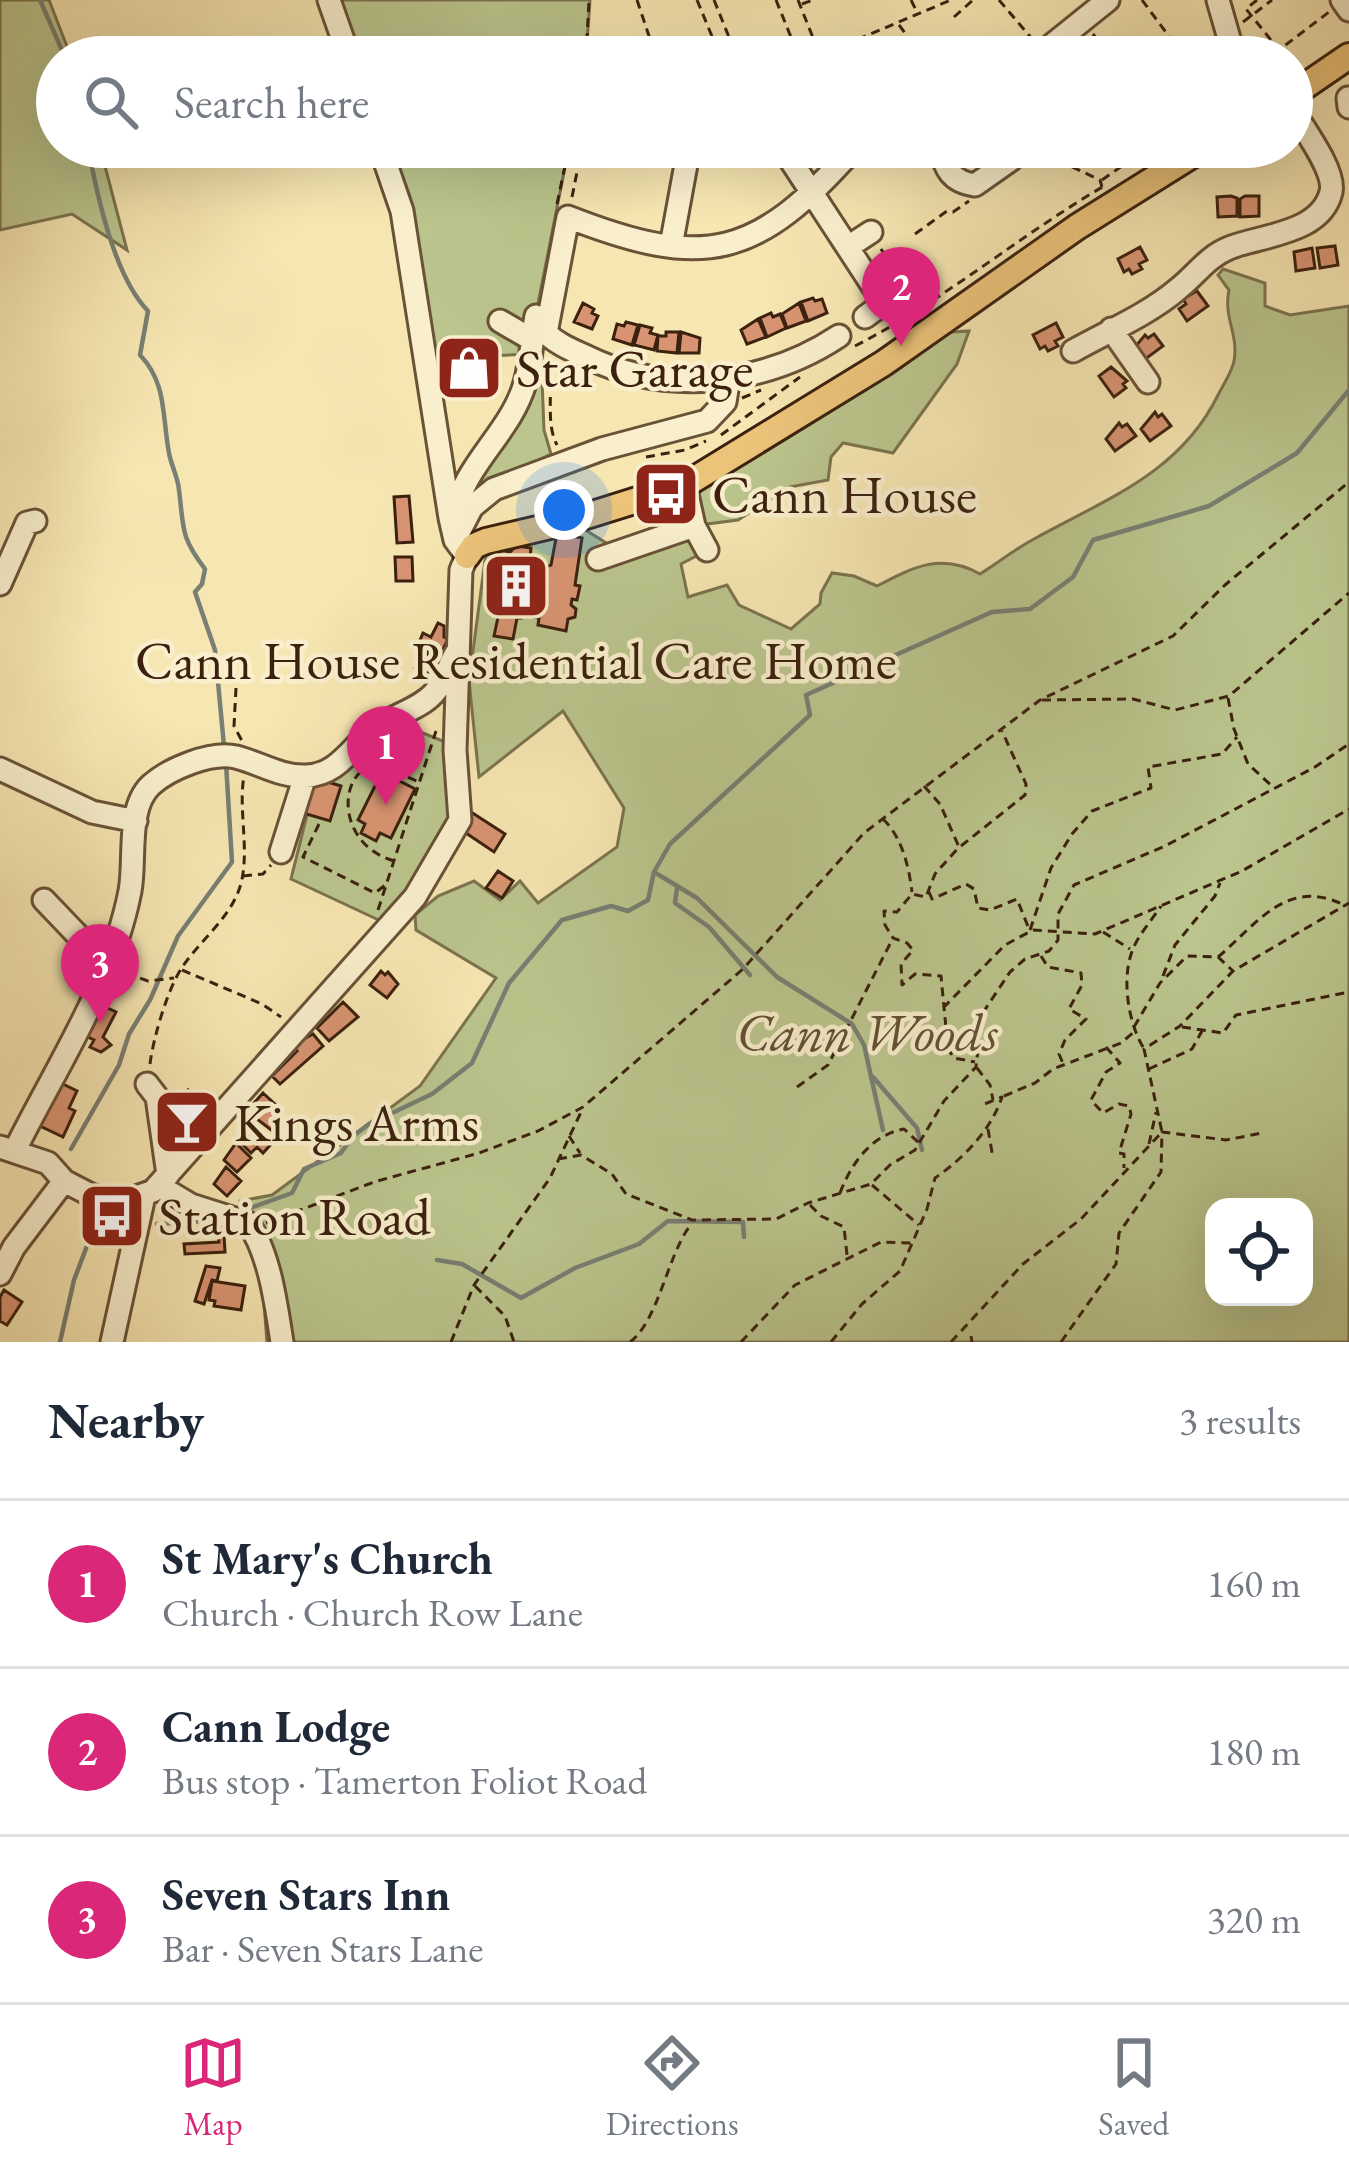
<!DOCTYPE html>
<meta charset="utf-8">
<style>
body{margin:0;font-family:"EB Garamond",serif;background:#f2f2f3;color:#1f2937}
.controls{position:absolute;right:36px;bottom:36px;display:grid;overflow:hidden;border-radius:24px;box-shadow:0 12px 48px #0002}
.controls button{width:108px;height:108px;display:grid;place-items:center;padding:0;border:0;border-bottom:3px solid #e0e1e3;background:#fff;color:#1f2937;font:60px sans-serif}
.you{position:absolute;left:564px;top:510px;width:42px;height:42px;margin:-30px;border:9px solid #fff;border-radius:50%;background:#1a73e8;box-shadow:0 0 0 18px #1a73e833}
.badge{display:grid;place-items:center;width:78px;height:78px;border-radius:50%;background:#db2777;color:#fff;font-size:39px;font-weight:700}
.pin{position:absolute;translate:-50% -99px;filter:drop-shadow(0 3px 6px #0008)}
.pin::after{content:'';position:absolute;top:63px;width:42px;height:36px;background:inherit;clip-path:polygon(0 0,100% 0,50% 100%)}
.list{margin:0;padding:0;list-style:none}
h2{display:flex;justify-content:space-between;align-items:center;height:156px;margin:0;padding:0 48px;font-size:51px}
h2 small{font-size:39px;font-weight:400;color:#747a83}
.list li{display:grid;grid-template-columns:78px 1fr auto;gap:36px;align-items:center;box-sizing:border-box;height:168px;padding:0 48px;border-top:3px solid #e0e1e3}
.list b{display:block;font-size:45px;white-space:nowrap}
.list p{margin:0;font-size:39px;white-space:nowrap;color:#747a83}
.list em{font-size:39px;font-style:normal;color:#747a83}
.icon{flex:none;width:66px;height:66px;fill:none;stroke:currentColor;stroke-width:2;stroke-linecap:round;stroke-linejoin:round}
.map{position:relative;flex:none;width:1349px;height:1342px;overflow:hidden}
.search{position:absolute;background:#fff;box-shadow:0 12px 48px #0002;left:36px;right:36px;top:36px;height:132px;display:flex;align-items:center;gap:30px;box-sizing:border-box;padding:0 42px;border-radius:66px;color:#747a83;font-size:45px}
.sheet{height:660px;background:#fff}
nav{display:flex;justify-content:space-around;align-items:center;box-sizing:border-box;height:168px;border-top:3px solid #e0e1e3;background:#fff;font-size:33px;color:#747a83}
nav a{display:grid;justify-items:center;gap:6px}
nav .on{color:#db2777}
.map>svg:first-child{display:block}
</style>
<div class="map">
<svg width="1349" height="1342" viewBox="0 0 1349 1342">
<rect width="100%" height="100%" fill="#f6e6b2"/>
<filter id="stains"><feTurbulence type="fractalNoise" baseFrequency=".00167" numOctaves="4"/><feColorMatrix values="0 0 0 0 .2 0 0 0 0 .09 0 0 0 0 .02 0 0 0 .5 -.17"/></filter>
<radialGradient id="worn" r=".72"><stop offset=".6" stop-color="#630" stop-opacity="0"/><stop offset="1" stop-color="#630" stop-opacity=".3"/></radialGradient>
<path fill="#bbc58d" stroke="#7b734e" stroke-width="3" fill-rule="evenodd" d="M0,0h49l22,57h-14v90h43l27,103 -55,-36 -72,16z
M336,0h254l-4,57h-229z
M391,147h178l-41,207 -95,5 -23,-162z
M1223,269l42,14v23l25,9 59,-9v1036h-1082l-7,-89 -19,-25 -1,-27 32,-6 148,-109 76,-108 -80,-48 -1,-15 23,-19 36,-15 26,19 20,-19 18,22 79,-56 7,-39 -61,-97 -84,66 -10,-96 17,-128 98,-24 24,15 65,-23 21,11 10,20 -23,12 7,33 39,-12 12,20 52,24 29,-25 1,-11 11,-20 22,3 23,10c36,-19 65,-34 103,-12 18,-11 35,-25 54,-35 72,-40 146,-66 184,-144 5,-10 14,-23 16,-34 5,-26 -11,-44 -5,-71l-11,-15zM1214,1207h90v90h-90z
M969,331l-12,33 -64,89 -50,-10 -12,14 -3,23 -38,7 -52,33 -39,5 -11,-39 249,-153z
M542,379l2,51 7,24 -66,34 -8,-10 52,-91z
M393,721l55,22 6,66 -40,80 -31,33 -92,-43 25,-100c34,-14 56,-28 77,-58z"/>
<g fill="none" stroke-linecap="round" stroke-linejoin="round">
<path stroke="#787f73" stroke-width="4.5" d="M40,0l25,57
M88,147c9,48 26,129 60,164l-8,44c27,28 22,61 29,98 2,12 9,24 10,37 5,39 1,46 26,79l-3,15 -7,8 20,58 9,96
M654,872l43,26 80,79 75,47 12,21 19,85
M677,888l-2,15 34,24 41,48
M873,1077l44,51 5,22
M71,1149l48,-84 10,-31 21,-34 28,-64 54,-74 -6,-99
M242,1211l50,-18 12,-24 37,-16 11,-16 17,-13 63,-30 40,-31 37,-80 53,-63 49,-14 17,5 20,-11 6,-28 16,-28 140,-129 -4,-20 186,-83 38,-3 43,-32 20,-37 116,-34 88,-53 52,-63
M157,1224l45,-3
M437,1260l25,4 59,34 54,-30 64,-24 29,-23 75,1 1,15
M60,1342l14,-62 19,-50 38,-2"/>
</g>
<path fill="#d89472" stroke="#3b210e" stroke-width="3" d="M1231,196l6,2v18l-19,1 -1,-20z
M1245,196h14v20l-19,1v-18z
M1335,246l3,19 -18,3 -3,-20z
M1140,247l7,13 -8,4 3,5 -10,5 -3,-5 -5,3 -6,-13z
M1312,248l3,20 -19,3 -2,-19z
M1197,291l11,15 -21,15 -8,-12 7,-5 -3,-5z
M813,298l2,3 7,-2 5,14 -19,8 -7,-19z
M583,303l11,6 -2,4 6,3 -6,13 -18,-7z
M799,303l7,18 -19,7 -5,-14z
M771,313l2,4 7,-3 6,14 -19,9 -7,-19z
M758,319l8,18 -19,7 -6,-14z
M626,322l12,3 -6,20 -19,-6 4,-15 7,2z
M1056,323l7,14 -8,4 3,5 -10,5 -3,-5 -5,3 -7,-14z
M640,325l12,3 -2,5 8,2 -4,15 -20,-5z
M666,332h13l-2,21 -20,-2 1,-15h8z
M681,332l19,6 -1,15h-20z
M1154,334l9,12 -19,14 -9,-13 10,-12 3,3z
M445,357h48v22l-48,1z
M1111,367l16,14 -4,3 3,4 -12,9 -15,-21z
M1155,412l3,5 4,-3 9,12 -21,15 -9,-12z
M1119,423l3,4 5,-3 9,12 -21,15 -9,-12z
M409,496l4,46 -16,1 -3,-46z
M557,533l25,5 -7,47 5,1 -3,14 -5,-1 -1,6 5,4 -1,8 -7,2 -2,12 -28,-6 1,-7 -11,-2 2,-13 -10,-2 1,17h-4l-4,21 -19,-3 10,-47 -10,-2 6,-37 10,2 6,-6 15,2 -3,27 11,3 -1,8 7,2v-21l6,-2z
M395,557h17l1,24h-17z
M438,623l6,3v11l4,2 -8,17 -22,-11 5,-12 8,4z
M429,650l11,6 -8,19 -17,-7 7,-15 5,2z
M382,772l33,17 -24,49 -11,-5 -4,8 -15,-8 4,-9 -7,-4z
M315,778l26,8 -11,35 -27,-8z
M471,812l34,22 -11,18 -34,-23z
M498,871l15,10 -11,17 -16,-10z
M381,971l4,4 3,-3 10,12 -11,14 -17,-13z
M343,1002l15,15 -29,24 -12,-13z
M99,1004l17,8 -13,25 8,8 -10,7 -11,-5 4,-7 -10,-5z
M297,1033l7,6 9,-5 10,12 -43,38 -8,-8 25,-25 -9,-9z
M59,1082l18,9 -8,17 6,3 -12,26 -25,-12z
M188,1090l15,17 5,-5 10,10 -35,33 -23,-28z
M263,1093l14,13 -5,6 12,11 -9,10 -23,-18 6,-7 -5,-4z
M249,1119l24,23 -10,11 -6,-6 -6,6 -12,-12 11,-11 -6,-5z
M236,1143l15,15 -14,14 -13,-12z
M226,1167l15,14 -14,15 -13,-12z
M218,1235h6l1,17 -40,2 -1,-10 35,-2z
M206,1266l14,2 -3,13 -5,-1 -8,24 -9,-3z
M212,1281l33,5 -4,24 -27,-4 1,-5 -6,-1z
M4,1290l18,12 -15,23 -7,-4v-24z"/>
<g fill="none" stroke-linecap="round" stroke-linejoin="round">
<g stroke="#6a5237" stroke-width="27">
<path id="minor" d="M329,0l20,57
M1342,0l7,10
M1037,57l71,-57
M1211,57l19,-15 -12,-42
M1348,98l1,9
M782,147l102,156 -19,14
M941,147c3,22 11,35 34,38l37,-26
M671,246l16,-87
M848,247l23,-15
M500,321l31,18
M1111,329l37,53
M839,336c-74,49 -172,60 -252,21 -15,-7 -30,-13 -41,-24l22,-116c138,54 189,41 287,-70
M1073,351c34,-19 76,-37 105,-62 18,-14 29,-32 51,-41 32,-13 92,-14 102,-56 5,-21 -28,-64 -39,-83
M454,517c8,-51 57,-84 71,-134 6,-21 7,-45 11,-67
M694,526l13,24
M455,540l17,-33 22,-18 108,-40 105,-28 18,-19 4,-25
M598,559l96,-33 -9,-41
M0,584l27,-61 8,-2
M0,769l92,43 44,9
M281,852l24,-76
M44,900l63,66
M147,1084l10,13 11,78
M0,1147l48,16 16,18 27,14 29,8 33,-12 262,-294 45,-77 -5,-70 6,-180 6,-14 -12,-16 -5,-22 -48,-307 -22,-64
M15,1150c41,-83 97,-166 115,-259 6,-31 -4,-83 21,-106 18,-16 60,-34 85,-28 24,6 44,20 70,19 31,-1 44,-27 66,-45 18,-15 47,-21 62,-38 10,-10 15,-28 22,-40
M159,1186l32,19 57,18c22,31 28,82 34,119
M0,1274l14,-27 50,-66
M112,1342l32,-146"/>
</g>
<g stroke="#3b210e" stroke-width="30">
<path id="major" d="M1292,95l57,-39
M467,556l7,-10 12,-5 81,-19 118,-37 199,-122 193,-136 128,-80"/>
</g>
<path stroke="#3b210e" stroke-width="3" stroke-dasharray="9 6" stroke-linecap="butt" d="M637,0l19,57
M697,0l19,46 14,-5
M714,0l23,57
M776,0l23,57
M798,0l21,53
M911,0l6,12
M999,0l34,40
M1142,0l35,47
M1257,0l-11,9 33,41 50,-38
M802,4l11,-4
M954,17l19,-17
M1243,22l29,-22
M899,25l24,32
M1093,34l17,23
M586,57l3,-57
M816,57l135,-57
M1050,147l16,17 34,16 2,7
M1102,180l47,-33
M572,197l10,-50
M557,204l12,-57
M915,234l32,-23 6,1 16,-11
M881,249l37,57
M855,346c88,-45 164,-110 249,-160
M548,367c6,27 -3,55 9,78
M742,398l19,-8
M721,435l79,-58
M646,457l39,-7 21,-9
M236,688l-2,38 8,15
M1228,698l6,31 14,35 25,23
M1042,700l91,-1 42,11 54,-14 120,-103
M924,786l16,18 19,43 -24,27 -9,23 -14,-3 -15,18 -13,-1 1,14 8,13 14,5 6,7 -12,14 1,21 13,-11 26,2 7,73 6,9 21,4
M883,819c19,18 26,48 29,73
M319,824l-16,33 72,36 13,-10
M961,846l64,-51 1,-11 -24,-53
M394,861c-64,-19 -54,-100 -13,-95 11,2 25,11 36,15
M243,876l20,-2 8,-9
M929,892l3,7 34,-15 8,5 4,19 12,2 27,-11 12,30
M378,910l58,-179
M1030,930l21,-62 21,-34 20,-23 59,-23 -3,-21 74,-13 15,-17
M1103,932l27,17
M1041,956l7,11 33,6 1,12 -13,24 17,10 -21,21 -6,14 5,12
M1218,957c39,-33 68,-79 124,-53
M182,970l80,34 19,13
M126,973l22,8 26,-3
M1163,976l12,-31 40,-49 5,-13
M943,1008l62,-63 28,-15 62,4 147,-63 107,-62
M1134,1027l26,-44 27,-27 31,1 14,13
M1182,1027l41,6 13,-18 113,-23
M1106,1047l14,16 -14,9 -15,28 12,13 16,-9 10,2 2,8 -12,39 5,1v14
M1143,1047c-15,-25 -22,-70 -10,-98 6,-15 19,-29 28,-43
M150,1064c3,-25 18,-77 33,-98 15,-22 40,-43 52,-67 19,-36 2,-85 9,-123
M977,1068l13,17 3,15
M1149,1069l43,-20 10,-18
M797,1087l31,-22 64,-125
M1004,1096l31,-13 18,-14 68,-26 13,-11
M988,1129l5,29
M569,1136l11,17
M1149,1144l7,-32
M558,1159l23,-4 31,19 14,20 66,26 84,-1 32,-16 63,-19 19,-19 25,-15 29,-49 32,-34 6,-53 28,-42 15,-13 24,-8 9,-11v-26l16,-29 91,-39 150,-79 34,-23
M872,1185l47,40
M840,1193c11,-29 31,-58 64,-64l15,14
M810,1205l11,11 23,11 3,28
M266,1223l108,-41 105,-29 59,-22 45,-24 160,-138 121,-136 176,-133 133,-64 52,-51 124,-103
M475,1286l30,30 9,26
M971,1336l1,6
M451,1342l23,-57 76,-107 32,-68
M630,1342c28,-21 37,-84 59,-115
M741,1342l54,-57 86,-43 32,1
M831,1342l31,-38 38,-33 27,-62 8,-31c29,-20 56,-48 67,-81l-20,8
M951,1342l72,-78 58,-45 81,-87 -18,-83 36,-23 53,-55 116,-68
M1061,1342l55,-78 3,-31 42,-61 1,-40 64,8 36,-7"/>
<use href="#minor" stroke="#f9efcd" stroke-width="21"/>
<use href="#major" stroke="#ebc379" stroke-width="24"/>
</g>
<defs>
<g id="shop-square" transform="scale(3.45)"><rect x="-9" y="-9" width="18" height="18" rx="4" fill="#8f2418" stroke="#f9efcd"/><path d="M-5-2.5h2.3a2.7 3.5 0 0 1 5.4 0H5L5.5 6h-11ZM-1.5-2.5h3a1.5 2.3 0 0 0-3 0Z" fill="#fff"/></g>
<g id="bus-square" transform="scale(3.45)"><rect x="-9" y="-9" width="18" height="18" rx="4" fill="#8f2418" stroke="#f9efcd"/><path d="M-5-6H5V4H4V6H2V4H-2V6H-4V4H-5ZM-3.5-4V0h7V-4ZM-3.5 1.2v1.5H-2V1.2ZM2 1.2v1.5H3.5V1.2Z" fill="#fff"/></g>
<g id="building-square" transform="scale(3.45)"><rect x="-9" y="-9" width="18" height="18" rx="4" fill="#8f2418" stroke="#f9efcd"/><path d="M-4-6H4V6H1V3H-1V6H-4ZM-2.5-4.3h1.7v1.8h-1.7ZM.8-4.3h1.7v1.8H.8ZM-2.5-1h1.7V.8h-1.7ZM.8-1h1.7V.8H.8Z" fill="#fff"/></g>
<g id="bar-square" transform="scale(3.45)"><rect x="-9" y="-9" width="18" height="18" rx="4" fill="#8f2418" stroke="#f9efcd"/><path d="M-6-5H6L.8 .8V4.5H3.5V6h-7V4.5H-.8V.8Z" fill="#fff"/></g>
</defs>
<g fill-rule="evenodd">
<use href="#shop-square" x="469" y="368"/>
<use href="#bus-square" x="666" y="494"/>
<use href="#building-square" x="516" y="586"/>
<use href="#bar-square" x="187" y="1122"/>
<use href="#bus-square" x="112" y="1216"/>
</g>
<g text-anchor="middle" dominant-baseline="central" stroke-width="9" stroke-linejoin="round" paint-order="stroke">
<g font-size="54" fill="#3b210e" stroke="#f9efcd" text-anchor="start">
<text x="516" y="368">Star Garage</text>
<text x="712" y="494">Cann House</text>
<text x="516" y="660" text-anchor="middle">Cann House Residential Care Home</text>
<text x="234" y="1122">Kings Arms</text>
<text x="158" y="1216">Station Road</text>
</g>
<g font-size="54" font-style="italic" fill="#615234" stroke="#f9efcd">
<text x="867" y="1032">Cann Woods</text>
</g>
</g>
<rect width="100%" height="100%" filter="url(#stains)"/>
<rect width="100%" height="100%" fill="url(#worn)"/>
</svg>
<div class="controls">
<button><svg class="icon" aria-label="locate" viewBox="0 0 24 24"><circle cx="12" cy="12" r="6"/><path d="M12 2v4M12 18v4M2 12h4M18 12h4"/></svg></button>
</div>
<div class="you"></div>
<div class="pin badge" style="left:386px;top:805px">1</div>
<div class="pin badge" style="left:901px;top:346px">2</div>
<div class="pin badge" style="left:100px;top:1023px">3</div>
<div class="search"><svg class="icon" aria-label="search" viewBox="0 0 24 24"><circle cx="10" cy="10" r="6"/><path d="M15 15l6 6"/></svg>Search here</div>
</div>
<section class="sheet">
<h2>Nearby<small>3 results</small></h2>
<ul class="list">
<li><span class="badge">1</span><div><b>St Mary's Church</b><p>Church · Church Row Lane</p></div><em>160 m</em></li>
<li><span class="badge">2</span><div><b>Cann Lodge</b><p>Bus stop · Tamerton Foliot Road</p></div><em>180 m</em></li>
<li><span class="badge">3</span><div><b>Seven Stars Inn</b><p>Bar · Seven Stars Lane</p></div><em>320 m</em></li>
</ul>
</section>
<nav>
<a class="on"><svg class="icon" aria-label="map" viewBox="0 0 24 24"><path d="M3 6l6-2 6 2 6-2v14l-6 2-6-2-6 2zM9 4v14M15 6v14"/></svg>Map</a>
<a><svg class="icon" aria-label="directions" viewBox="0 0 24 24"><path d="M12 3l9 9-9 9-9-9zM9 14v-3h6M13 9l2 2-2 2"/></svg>Directions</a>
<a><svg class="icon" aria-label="saved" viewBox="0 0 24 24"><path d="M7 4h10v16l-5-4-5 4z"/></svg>Saved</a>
</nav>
